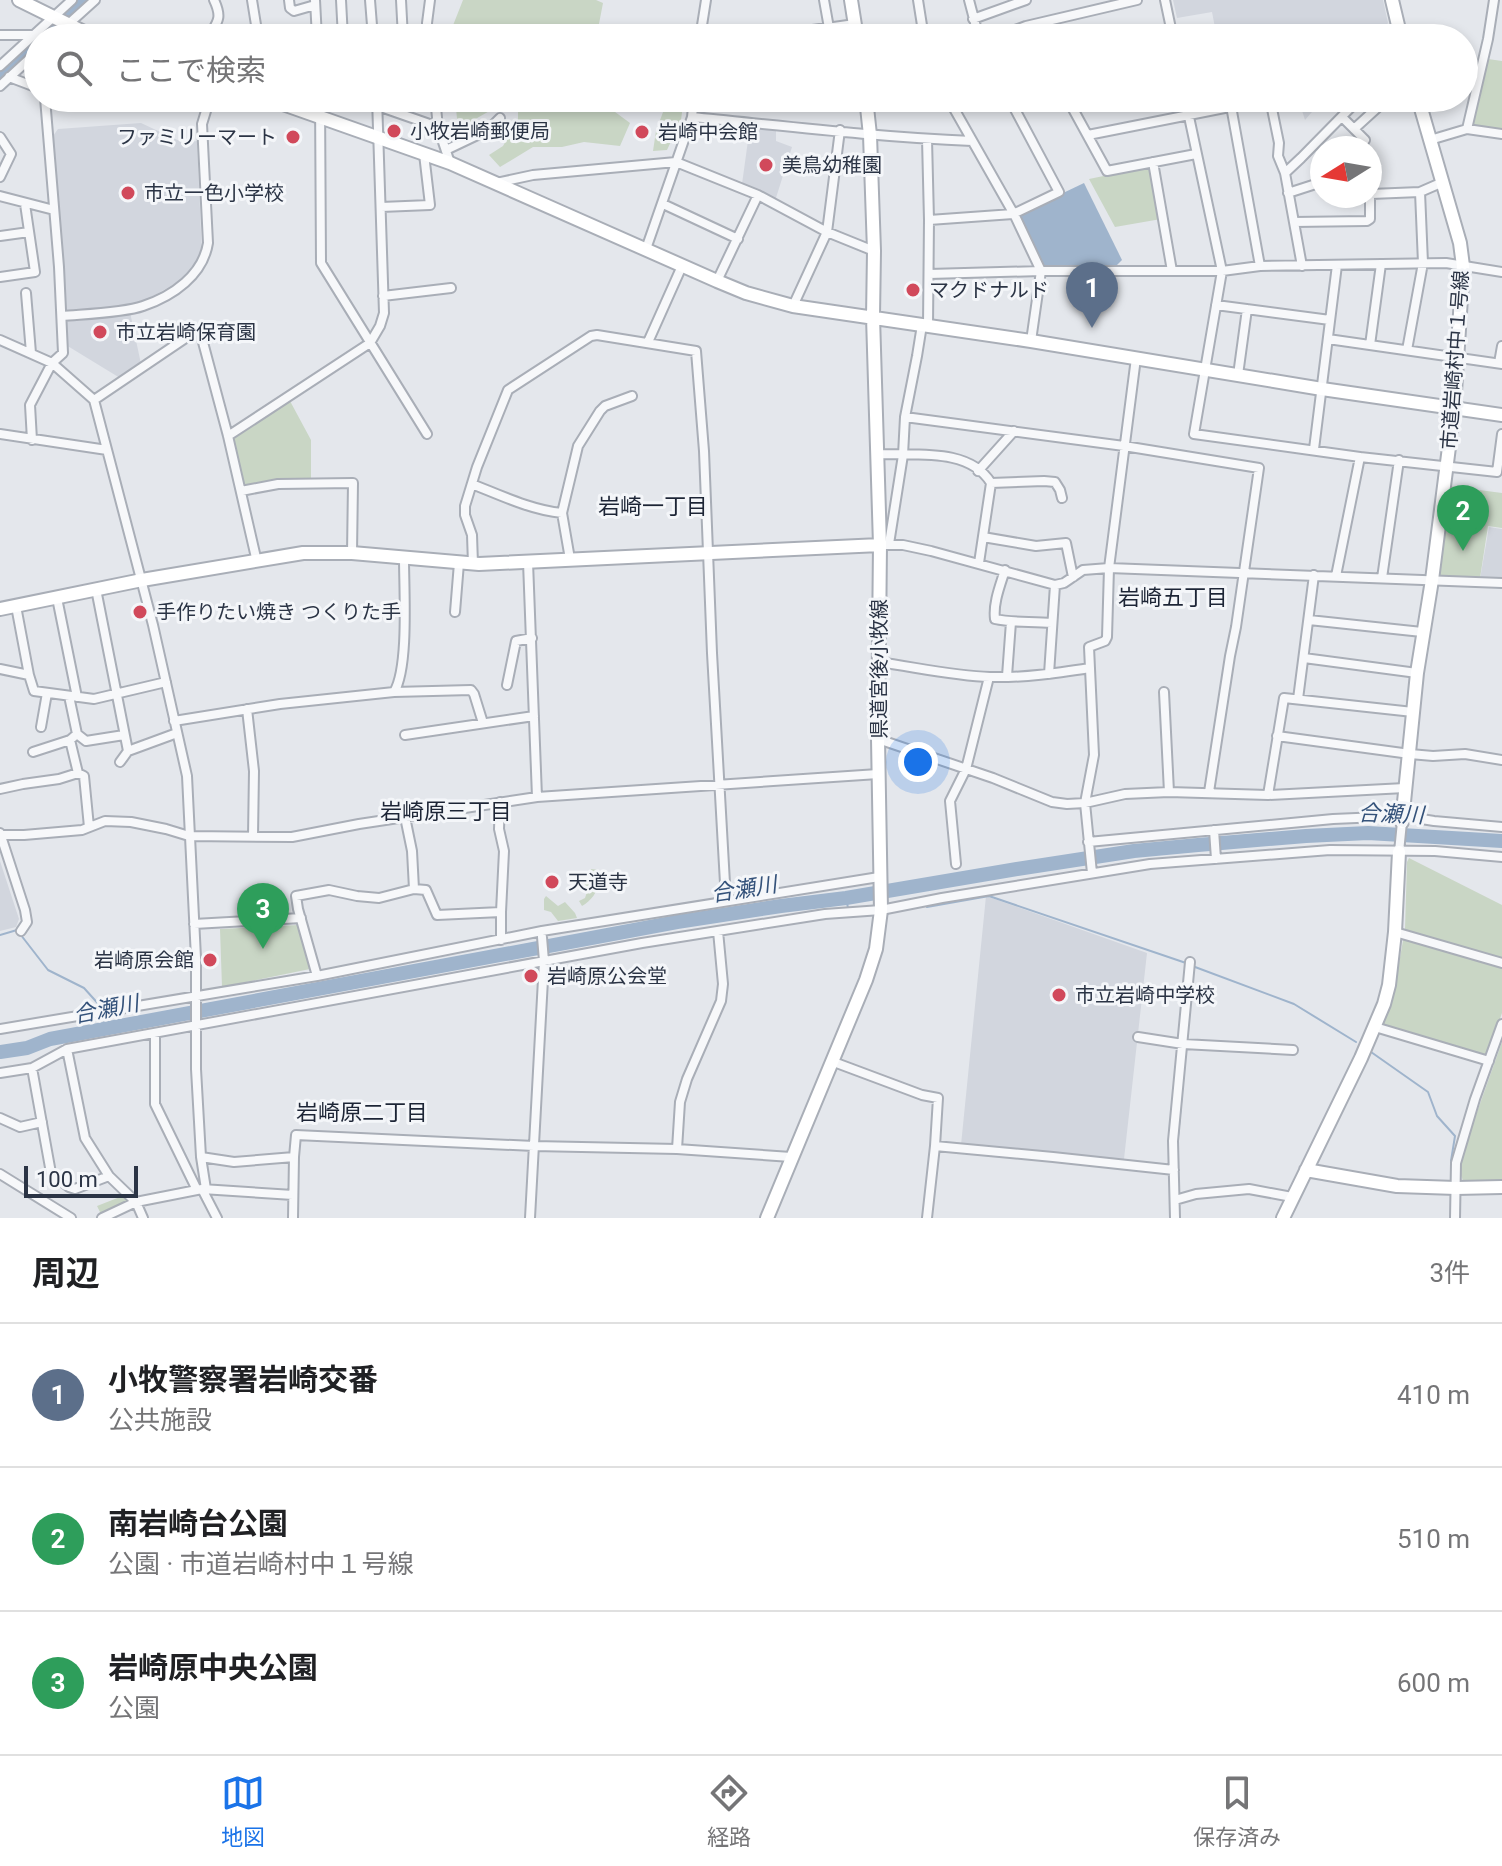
<!DOCTYPE html>
<html lang="ja">
<meta charset="utf-8">
<style>
body{margin:0;font-family:Roboto,"Noto Sans JP",sans-serif;background:#f2f2f2;color:#202124}
.compass{position:absolute;left:1310px;top:136px;width:72px;height:72px;border-radius:50%;background:#fff;box-shadow:0 4px 12px #0003;rotate:259deg}
.scale{position:absolute;left:24px;bottom:20px;width:114px;box-sizing:border-box;padding-left:8px;border:4px solid #2b3445;border-top:0;font-size:22px;line-height:28px;white-space:nowrap;color:#2b3445;-webkit-text-stroke:6px #f4f6f9;paint-order:stroke}
.you{position:absolute;left:918px;top:762px;width:28px;height:28px;margin:-20px;border:6px solid #fff;border-radius:50%;background:#1a73e8;box-shadow:0 0 0 12px #1a73e833}
.badge{display:grid;place-items:center;width:52px;height:52px;border-radius:50%;background:#1a73e8;color:#fff;font-size:26px;font-weight:700}
.pin{position:absolute;translate:-50% -66px;filter:drop-shadow(0 2px 4px #0008)}
.pin::after{content:'';position:absolute;top:42px;width:28px;height:24px;background:inherit;clip-path:polygon(0 0,100% 0,50% 100%)}
.list{margin:0;padding:0;list-style:none}
h2{display:flex;justify-content:space-between;align-items:center;height:104px;margin:0;padding:0 32px;font-size:34px}
h2 small{font-size:26px;font-weight:400;color:#757577}
.list li{display:grid;grid-template-columns:52px 1fr auto;gap:24px;align-items:center;box-sizing:border-box;height:144px;padding:0 32px;border-top:2px solid #e0e0e0}
.list b{display:block;font-size:30px;white-space:nowrap}
.list p{margin:0;font-size:26px;white-space:nowrap;color:#757577}
.list em{font-size:26px;font-style:normal;color:#757577}
.icon{flex:none;width:44px;height:44px;fill:none;stroke:currentColor;stroke-width:2;stroke-linecap:round;stroke-linejoin:round}
.map{position:relative;flex:none;width:1502px;height:1218px;overflow:hidden}
.search{position:absolute;background:#fff;box-shadow:0 4px 12px #0003;left:24px;right:24px;top:24px;height:88px;display:flex;align-items:center;gap:20px;box-sizing:border-box;padding:0 28px;border-radius:44px;color:#757577;font-size:30px}
.sheet{height:536px;background:#fff}
nav{display:flex;justify-content:space-around;align-items:center;box-sizing:border-box;height:112px;border-top:2px solid #e0e0e0;background:#fff;font-size:22px;color:#757577}
nav a{display:grid;justify-items:center;gap:4px}
nav .on{color:#1a73e8}
.map>svg:first-child{display:block}
</style>
<div class="map">
<svg width="1502" height="1218" viewBox="0 0 1502 1218">
<rect width="100%" height="100%" fill="#e4e7ec"/>
<path fill="#d2d6de" d="M1173,0h210l5,23 -10,15h-161l-5,-26 -35,6z
M1298,98h26l-19,22z
M141,123l43,20 13,-2 5,114 -19,24 -42,24 -76,9 -12,-176 5,-7z
M750,126l26,3v12l16,6 -17,54 -33,-17z
M130,312l11,52 -21,14 -54,-33 -2,-26z
M1489,527l13,2v50h-22z
M0,861l19,58 -3,8 -16,4z
M986,896l161,57 -23,206 -163,-14z"/>
<path fill="#c9d6c5" d="M463,0h133l7,3 -5,26v9h-150z
M1488,59l14,2v69l-31,-4z
M455,98h57l-54,31z
M518,98h98l-5,11 19,14 -10,23 -36,-4 -22,5h-29l-33,20 -11,-12 14,-9 15,-26z
M664,98h20l-3,22 -14,30 -14,1 3,-20 10,-27z
M1152,166l9,53 -46,8 -26,-48z
M290,401l21,39v39l-36,1 -32,7 -12,-49z
M1449,486l53,7v35l-14,-2 -8,52 -40,-1 -2,-3z
M1409,858l93,47v108l-15,44 -104,-32 11,-33 11,-63 2,-67z
M591,869l8,1 3,3v6l-4,3c0,10 -7,19 -16,24l-3,-5 6,-3 2,-6 -5,-3 -4,-6 3,-7h6z
M546,896l12,10 7,-4 10,11 2,5 -19,3 -7,-9 -7,-2v-11z
M298,925l12,44 -88,18 -2,-58z
M1502,1042v140l-38,1 -4,-10 1,-16z
M125,1195l8,8 -31,13 -5,-10z"/>
<path fill="#9fb4cc" d="M1084,183l38,77 -5,5 -76,6 -26,-55z"/>
<g fill="none" stroke-linecap="round" stroke-linejoin="round">
<path stroke="#9fb4cc" stroke-width="2" d="M846,898l2,10
M927,907l62,-11 197,67
M0,935l17,-5 31,40 36,18 18,20
M1195,967l99,37 62,38
M103,1014l3,15
M1371,1052l57,40 9,24 18,20 -4,25
M1178,1165v-28l8,-89"/>
<path stroke="#9fb4cc" stroke-width="14" d="M39,38l43,-38
M0,72l38,-33
M0,1052l27,-4 23,-9 627,-117 104,-16 65,-8 171,-29 117,-18 64,-6 108,-9 62,-3 134,8"/>
<g stroke="#a9aeb7" stroke-width="12">
<path id="street" d="M252,0l5,31v7
M289,0l1,8 4,3 21,-6
M315,0l2,38
M341,0l2,38
M370,0l3,38
M401,0l2,38
M824,0l5,28
M918,0l6,38
M969,0l10,38
M1165,0l8,38
M973,19l53,-19
M1026,26l7,12
M0,35h33
M53,38l42,-38
M208,38c9,-16 15,-19 6,-38
M428,38l-1,-15 3,-23
M700,38l6,-38
M756,38l99,-14
M993,38l33,-12 111,-26
M0,66l72,-66
M9,77l29,11
M0,86l38,-35
M320,98l1,165 106,171
M355,98l83,29
M435,98l3,29 12,36
M948,98l67,118 26,55 -10,70
M1067,98l40,73 89,-17
M1185,98l37,173 -28,163 166,23 137,15 5,-38
M1231,106l29,160
M692,117c93,9 186,20 280,24
M1342,117l23,23 -7,8
M1354,129l23,-21
M1467,129l21,-90 6,-39
M1088,135l182,-36 9,44 -1,13 7,17 17,93
M0,137l11,17 -11,23
M927,139l2,81 -1,106
M1430,140l37,-11 35,5
M446,150l42,-20 12,-12
M1153,162l19,109
M1285,173l16,-15 59,-60
M496,183l37,-8 143,-13 82,33 69,37 47,19
M1288,193l34,-11
M0,196l54,14
M663,204l75,35
M381,207l49,-2 -6,-51
M929,220l84,-6 46,-22 -50,-94
M1294,222l73,-1 3,-2v-22l1,-3 49,-2 23,-10
M0,236l29,-4
M646,249l46,-132 2,-19
M929,274l112,-3h181l38,-5 186,-3 56,9
M0,277l35,-5 -10,-68
M717,281l41,-86
M26,293l5,60
M383,296l68,-8
M1216,305l114,15
M793,306l34,-74 13,-102
M62,316c22,-2 61,-3 81,-10 30,-10 60,-31 65,-63l-6,-119 8,-26
M1328,339l174,25
M0,340l52,23 42,37 59,225 34,151 9,182v111l5,88 33,5 60,-5
M648,342l34,-76
M1370,345l11,-81
M1407,350l16,-87 -3,-71
M1499,363l3,-17
M1238,375l9,-66
M94,400l102,-69h4l28,105 29,126
M905,417l219,29 135,22 -23,159 -6,29 -21,136
M0,434l107,16
M228,436l142,-93 10,-17 4,-13 -7,-215
M32,440l-2,-35 22,-42 11,-10 -4,-86 -14,-169
M1314,449l23,-184
M878,454c36,2 91,-7 113,29l-12,80
M978,471l36,-40
M991,483l53,-2 11,1 5,8 2,8
M472,484c28,11 59,26 90,29
M241,491l37,-7 75,-1 -1,70
M983,537l53,9 30,-3 7,34
M889,544l14,-89 2,-38 12,-61 5,-31
M880,545h23l28,6 124,34 9,-2 19,-13 26,-2 393,15
M570,559l-8,-46 16,-67 22,-35 5,-5 27,-10
M528,562l9,235
M473,564l-1,-29 -7,-20v-9l12,-39 31,-77 83,-54 6,-1 99,16 8,100 8,202 14,248
M1005,570c-5,16 -12,33 -10,49 18,4 37,2 57,4
M1336,576l24,-119
M1382,578l17,-118
M96,589l32,162 -8,11
M57,598l20,99
M16,606l13,69
M455,612l4,-49
M1309,620l113,12
M1304,658l113,15
M878,662c37,5 75,14 112,15 34,1 67,-4 100,-9
M0,669l29,6 5,16 60,8 72,-17
M1049,674l6,-89
M1007,676l4,-54
M507,685l9,-44 16,-3
M394,692l77,-2 3,4 9,29
M1164,692l5,100
M69,696l8,38 9,7 38,-6
M1298,699l16,-124
M247,709l7,62 -1,65
M174,721l106,-17 114,-12c15,-24 10,-102 10,-133
M41,727l6,-34
M77,734l-7,6 8,33 6,3 5,51
M405,735l129,-19
M1277,736l133,18 23,2 32,-2 37,6
M878,739l115,39 59,24 15,2 18,-1 40,-9 44,-2 99,3 137,-7
M128,751l49,-18
M33,752l37,-12
M0,789l23,-5 36,-5 19,-6
M1268,795l16,-97 129,14
M500,802l-1,27 5,22 -3,61v28
M405,817l7,34 2,38
M1214,830l2,29
M0,833l25,77 2,12 -6,9
M0,835h24l58,-5 23,-9 26,1 35,7 23,7 103,1 67,-13 178,-27 341,-23
M1088,842l245,-23 70,-3 31,5 68,6
M1399,852l3,-30
M956,864l-6,-63 16,-32 23,-92
M1092,873l-7,-70 9,-48 -5,-108 16,-6 2,-4 2,-69 27,-210
M194,924l107,-6
M1395,932l107,31
M317,976l-19,-67 -2,-13 33,-6 28,6 22,2 35,-9 12,1 11,25 64,-3
M1375,1027l114,34
M0,1029l317,-53 225,-45 337,-54
M155,1034v70l42,86
M1138,1037l45,7 110,6
M67,1049l18,89 24,38 27,26 7,16
M831,1061l91,34 16,3 -3,48 -8,72
M32,1068l19,105 18,14 6,2 34,-13
M0,1073l32,-5 35,-19 575,-106 183,-29 56,-4 61,-12 208,-34 180,-14 105,1 67,6
M0,1118l20,9 22,-5
M935,1146l118,11 121,13
M677,1149l3,-47 7,-23 34,-78 2,-17 -5,-53
M201,1157l5,32
M0,1174l71,44
M202,1189l15,29
M1175,1200l21,-6 53,-5 43,8
M102,1218l34,-16 66,-13 91,6
M293,1218l1,-61 2,-22 238,11 143,3 114,8
M530,1218l14,-257 -2,-24
M1175,1218l-2,-77 17,-179
M1455,1218l1,-55 19,-64 27,-75"/>
</g>
<g stroke="#a9aeb7" stroke-width="16">
<path id="secondary" d="M19,0l77,38
M851,0l6,38
M1392,0l9,38
M266,98l184,65 267,118 29,12 47,13 238,35 291,48 180,26
M0,609l142,-29 161,-27h49l127,11 401,-19
M1402,822l15,-149 15,-93 22,-172 9,-142 -3,-23 -42,-145
M1306,1170l91,16 59,2 46,-1
M767,1218l99,-238 10,-31 5,-39 -3,-171 2,-194 -7,-228 1,-66 -4,-116 -4,-37
M1283,1218l78,-160 23,-54 5,-19 6,-53 4,-80"/>
</g>
<use href="#street" stroke="#f7f8fa" stroke-width="8"/>
<use href="#secondary" stroke="#fff" stroke-width="12"/>
</g>
<g fill="#d1495b" stroke="#f4f6f9" stroke-width="3">
<circle cx="394" cy="131" r="8"/>
<circle cx="642" cy="132" r="8"/>
<circle cx="293" cy="137" r="8"/>
<circle cx="766" cy="165" r="8"/>
<circle cx="128" cy="193" r="8"/>
<circle cx="913" cy="290" r="8"/>
<circle cx="100" cy="332" r="8"/>
<circle cx="140" cy="612" r="8"/>
<circle cx="552" cy="882" r="8"/>
<circle cx="210" cy="960" r="8"/>
<circle cx="531" cy="976" r="8"/>
<circle cx="1059" cy="995" r="8"/>
</g>
<g text-anchor="middle" dominant-baseline="central" stroke-width="6" stroke-linejoin="round" paint-order="stroke">
<g font-size="20" fill="#2b3445" stroke="#f4f6f9" text-anchor="start">
<text x="410" y="131">小牧岩崎郵便局</text>
<text x="658" y="132">岩崎中会館</text>
<text x="277" y="137" text-anchor="end">ファミリーマート</text>
<text x="782" y="165">美鳥幼稚園</text>
<text x="144" y="193">市立一色小学校</text>
<text x="929" y="290">マクドナルド</text>
<text x="116" y="332">市立岩崎保育園</text>
<text x="156" y="612">手作りたい焼き つくりた手</text>
<text x="568" y="882">天道寺</text>
<text x="194" y="960" text-anchor="end">岩崎原会館</text>
<text x="547" y="976">岩崎原公会堂</text>
<text x="1075" y="995">市立岩崎中学校</text>
</g>
<g font-size="20" fill="#2b3445" stroke="#f4f6f9">
<text transform="translate(1455 360) rotate(-86)">市道岩崎村中１号線</text>
<text transform="translate(879 669) rotate(-90)">県道宮後小牧線</text>
</g>
<g font-size="22" fill="#1d2536" stroke="#f4f6f9">
<text x="653" y="506">岩崎一丁目</text>
<text x="1173" y="597">岩崎五丁目</text>
<text x="446" y="811">岩崎原三丁目</text>
<text x="362" y="1112">岩崎原二丁目</text>
</g>
<g font-size="22" font-style="italic" fill="#34527a" stroke="#f4f6f9">
<text transform="translate(1391 814) rotate(2)">合瀬川</text>
<text transform="translate(744 889) rotate(-9)">合瀬川</text>
<text transform="translate(106 1009) rotate(-11)">合瀬川</text>
</g>
</g>
</svg>
<svg class="compass" viewBox="-18 -18 36 36"><path d="M0-13l5 13h-10z" fill="#e53935"/><path d="M0 13l5-13h-10z" fill="#757577"/></svg>
<div class="scale">100 m</div>
<div class="you"></div>
<div class="pin badge" style="left:1092px;top:328px;background:#5c6f8a">1</div>
<div class="pin badge" style="left:1463px;top:551px;background:#2e9e5b">2</div>
<div class="pin badge" style="left:263px;top:949px;background:#2e9e5b">3</div>
<div class="search"><svg class="icon" aria-label="search" viewBox="0 0 24 24"><circle cx="10" cy="10" r="6"/><path d="M15 15l6 6"/></svg>ここで検索</div>
</div>
<section class="sheet">
<h2>周辺<small>3件</small></h2>
<ul class="list">
<li><span class="badge" style="background:#5c6f8a">1</span><div><b>小牧警察署岩崎交番</b><p>公共施設</p></div><em>410 m</em></li>
<li><span class="badge" style="background:#2e9e5b">2</span><div><b>南岩崎台公園</b><p>公園 · 市道岩崎村中１号線</p></div><em>510 m</em></li>
<li><span class="badge" style="background:#2e9e5b">3</span><div><b>岩崎原中央公園</b><p>公園</p></div><em>600 m</em></li>
</ul>
</section>
<nav>
<a class="on"><svg class="icon" aria-label="map" viewBox="0 0 24 24"><path d="M3 6l6-2 6 2 6-2v14l-6 2-6-2-6 2zM9 4v14M15 6v14"/></svg>地図</a>
<a><svg class="icon" aria-label="directions" viewBox="0 0 24 24"><path d="M12 3l9 9-9 9-9-9zM9 14v-3h6M13 9l2 2-2 2"/></svg>経路</a>
<a><svg class="icon" aria-label="saved" viewBox="0 0 24 24"><path d="M7 4h10v16l-5-4-5 4z"/></svg>保存済み</a>
</nav>
